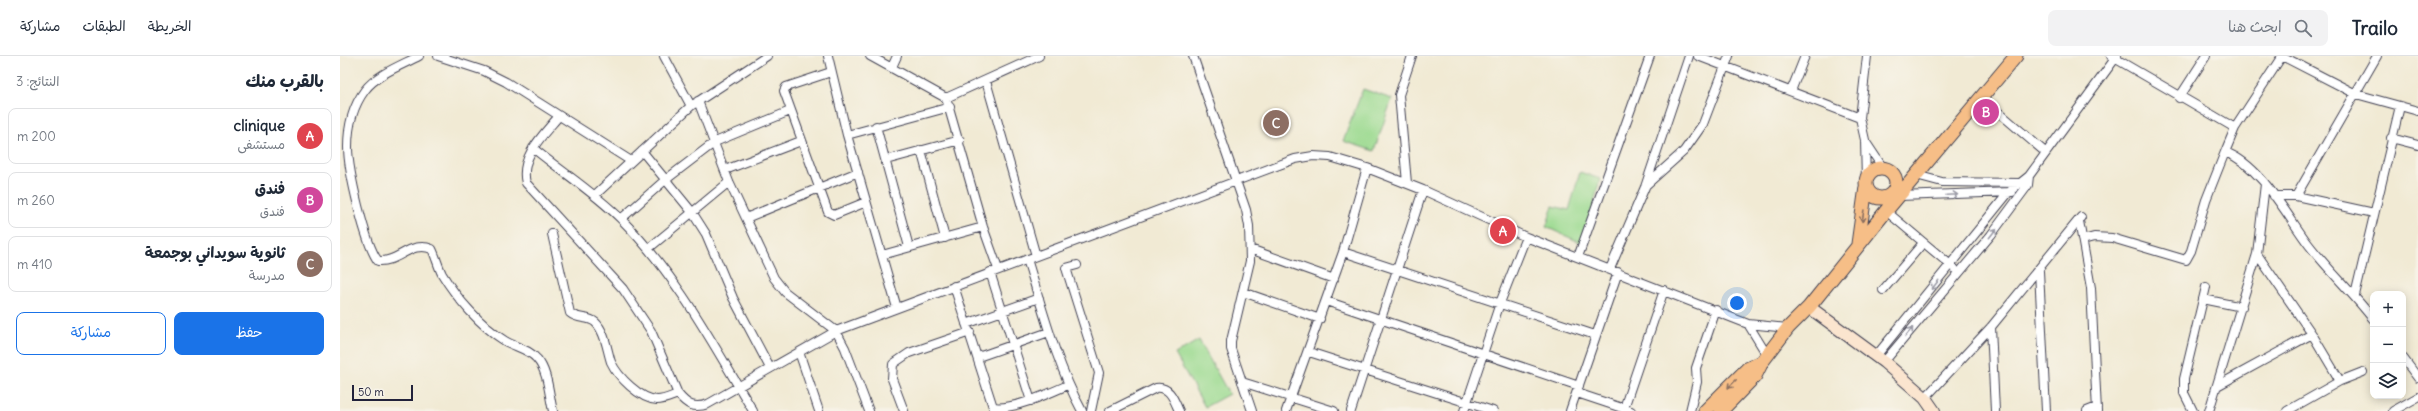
<!DOCTYPE html>
<html lang="ar">
<meta charset="utf-8">
<style>
body{margin:0;font-family:Delius,"Playpen Sans Arabic",sans-serif;background:#f2f2f3;color:#1f2937;direction:rtl}
.controls{position:absolute;right:12px;bottom:12px;display:grid;overflow:hidden;border-radius:8px;box-shadow:0 2px 10px #0003}
.controls button{width:36px;height:36px;display:grid;place-items:center;padding:0;border:0;border-bottom:1px solid #e0e1e3;background:#fff;color:#1f2937;font:20px sans-serif}
.scale{position:absolute;left:12px;bottom:10px;width:61px;box-sizing:border-box;padding-left:4px;border:2px solid #22223b;border-top:0;font-size:11px;line-height:14px;white-space:nowrap;color:#22223b;-webkit-text-stroke:3px #f7f3e8;paint-order:stroke}
.you{position:absolute;left:1397px;top:247px;width:14px;height:14px;margin:-10px;border:3px solid #fff;border-radius:50%;background:#1a73e8;box-shadow:0 0 0 6px #1a73e833}
.badge{display:grid;place-items:center;width:26px;height:26px;border-radius:50%;background:#1a73e8;color:#fff;font-size:13px;font-weight:700}
.pin{position:absolute;translate:-50% -50%;border:2px solid #fff;box-shadow:0 1px 4px #0006}
.list{margin:0;padding:0;list-style:none}
h2{display:flex;justify-content:space-between;align-items:center;height:52px;margin:0;padding:0 16px;font-size:17px}
h2 small{font-size:13px;font-weight:400;color:#747a83}
.list li{display:grid;grid-template-columns:26px 1fr auto;gap:12px;align-items:center;box-sizing:border-box;height:56px;margin:0 8px 8px;padding:0 8px;border:1px solid #e0e1e3;border-radius:8px}
.list b{display:block;font-size:15px;white-space:nowrap}
.list p{margin:0;font-size:13px;white-space:nowrap;color:#747a83}
.list em{font-size:13px;font-style:normal;color:#747a83}
.actions{display:flex;gap:8px;padding:12px 16px}
.actions a{flex:1;padding:9px 0;border:1px solid #1a73e8;border-radius:8px;text-align:center;font-size:14px;color:#1a73e8}
.actions .main{background:#1a73e8;color:#fff}
.icon{flex:none;width:22px;height:22px;fill:none;stroke:currentColor;stroke-width:2;stroke-linecap:round;stroke-linejoin:round}
.map{position:relative;flex:none;width:2078px;height:355px;overflow:hidden;direction:ltr}
header{display:flex;align-items:center;gap:24px;box-sizing:border-box;height:56px;padding:0 20px;background:#fff;border-bottom:1px solid #e0e1e3}
header strong{font-size:19px}
nav{display:flex;gap:22px;margin-inline-start:auto;font-size:14px}
.search{width:280px;height:36px;background:#f2f2f3;display:flex;align-items:center;gap:10px;box-sizing:border-box;padding:0 14px;border-radius:8px;color:#747a83;font-size:15px}
main{display:flex}
aside{flex:1;background:#fff}
.map>svg:first-child{display:block}
</style>
<header>
<strong>Trailo</strong>
<div class="search"><svg class="icon" aria-label="search" viewBox="0 0 24 24"><circle cx="10" cy="10" r="6"/><path d="M15 15l6 6"/></svg>ابحث هنا</div>
<nav><a>الخريطة</a><a>الطبقات</a><a>مشاركة</a></nav>
</header>
<main>
<div class="map">
<svg width="2078" height="355" viewBox="0 0 2078 355">
<rect width="100%" height="100%" fill="#f7f3e8"/>
<filter id="ink" filterUnits="userSpaceOnUse"><feTurbulence type="fractalNoise" baseFrequency=".025" numOctaves="2"/><feDisplacementMap in="SourceGraphic" scale="8" xChannelSelector="R" yChannelSelector="G"/><feConvolveMatrix kernelMatrix="1 2 1 2 8 2 1 2 1" color-interpolation-filters="sRGB"/></filter>
<filter id="wash" filterUnits="userSpaceOnUse"><feTurbulence type="fractalNoise" baseFrequency=".012" numOctaves="4" result="noise"/><feDisplacementMap in="SourceGraphic" scale="16" xChannelSelector="R" yChannelSelector="G"/><feGaussianBlur stdDeviation="0.9" result="paint"/><feColorMatrix in="noise" values="0 0 0 0 0 0 0 0 0 0 0 0 0 0 0 0 0 1.4 0 .05"/><feComposite in="paint" operator="in"/></filter>
<g filter="url(#wash)">
<rect width="100%" height="100%" fill="#f1ead4"/>
<path fill="#9bda90" stroke="#5e7e66" d="M1023,33l29,10 -18,52 -31,-10z
M1240,116l20,7 -16,65 -38,-17 7,-21 16,4z
M859,284l30,54 -24,13 -30,-53z"/>
</g>
<g filter="url(#ink)">
<g fill="none" stroke-linecap="round" stroke-linejoin="round">
<g stroke="#414052" stroke-width="10">
<path id="street" d="M79,0c-17,9 -42,18 -54,34 -12,16 -17,37 -17,57 0,23 17,97 30,114 20,2 33,-21 54,-12 4,8 6,17 10,25 15,25 39,52 63,67 10,6 24,8 32,18 11,12 12,36 16,52
M98,0l46,15 22,11 125,79
M324,0l27,50
M488,0l19,79 50,173
M530,0l76,42 37,129 15,42
M853,0l53,154 3,16 1,35 -19,80v8l21,62
M1358,0l162,62
M1771,0l124,72
M1942,0l-47,72 -10,24c36,13 62,64 84,93 20,26 44,48 64,74
M1942,0l74,38 62,17
M552,11l5,-11
M491,16l-45,15 -2,4 44,121 6,3 32,-13
M646,25l50,175
M1451,35l14,-35
M606,42l93,-42
M1642,42l63,54
M1839,42l27,-42
M358,45l31,81 45,96 11,14 51,39 9,17 24,63
M219,60c-15,18 -40,41 -33,67l97,106 28,42 27,63c9,11 16,15 30,10l128,-73 459,-172 18,-3 17,1 37,11 56,22 103,47 222,87
M536,70l33,121
M507,79l103,-28
M2051,82l27,7
M1525,85l18,27
M193,92c29,24 61,44 88,71 55,55 92,125 132,192
M581,94l24,88
M302,95l50,61 14,22 27,64 37,70
M546,104l74,-20
M385,114l76,-29
M1576,119l26,7 78,1
M1689,120l88,-120
M1526,126l-1,-42 -5,-22 7,-62
M1067,127l-8,-88 13,-39
M1306,129l38,-34 19,-27 26,-68
M255,139l96,-89 76,-50
M1559,140l113,-4
M1934,140h22l81,-140
M1956,140l78,17
M1546,155l68,57
M406,162l112,-46
M281,163l43,-38 51,-39 75,-31
M1739,165l12,67 6,123
M212,178l18,79c8,7 18,3 25,9 10,9 12,28 16,40 7,15 29,37 46,38 7,0 15,-4 21,-6
M1743,184l11,-3 18,1 74,22 5,-9 15,-51 19,-48
M308,193l81,-67
M910,193l84,30
M1003,196l252,83
M1917,198l55,80 28,47
M542,199l101,-28
M1238,201l72,-201
M687,203c16,52 29,104 55,152
M737,209l-11,3 33,105 -8,38
M1270,213l35,-82 44,-131
M1699,215l7,140
M650,216l41,129
M614,230l39,121c18,4 57,-14 75,-22
M1543,234l40,-47
M903,236l77,27
M2015,239l45,-189
M1863,243l39,8
M986,245l253,85
M626,268l73,-26
M1651,271l4,84
M459,296l20,59
M969,296l184,59
M1427,299l-19,-31 40,4
M1536,300l133,-164 20,-16 -1,9 -37,50 -107,127
M638,301l71,-25
M2063,302l15,20
M902,326l92,29
M1877,330l95,-52
M1237,337l54,18
M1585,342l66,-71 90,-110
M1284,352l40,-118
M564,355l-12,-32 1,-15 16,-11 61,-21
M770,355l46,-23c14,-2 18,12 23,23
M946,355l57,-159 24,-84
M1011,355l72,-221
M1124,355l36,-108 26,-66
M1230,355l48,-139
M1350,355l7,-29 -1,-14 20,-58
M1747,355l10,-4
M1853,355l-9,-18v-14l22,-92
M1869,355l48,-157 8,-70
M1947,355l53,-30 23,-9
M2053,355l25,-14"/>
</g>
<g stroke="#414052" stroke-width="14">
<path id="secondary" d="M1469,251l75,55 41,36 9,13"/>
</g>
<g stroke="#414052" stroke-width="15">
<path id="primary" d="M1526 127a15 15 0 1 1 30 0a15 15 0 1 1-30 0Z
M1518,188l8,-57
M1365,355l42,-42 15,-7
M1381,355l34,-35 7,-14 26,-34 21,-21 77,-96 130,-155"/>
</g>
<use href="#street" stroke="#fff" stroke-width="8"/>
<use href="#secondary" stroke="#fbe5cf" stroke-width="12"/>
<use href="#primary" stroke="#f6be87" stroke-width="13"/>
</g>
<defs><path id="oneway-shaft" d="M-6 0H5M1.5-3L5.5 0L1.5 3" fill="none" stroke-width="1.6" stroke-linecap="round" stroke-linejoin="round"/></defs>
<g stroke="#9c9ca7">
<use href="#oneway-shaft" transform="translate(1612 139) rotate(-3)"/>
<use href="#oneway-shaft" transform="translate(1653 177) rotate(-52)"/>
<use href="#oneway-shaft" transform="translate(1595 229) rotate(129)"/>
<use href="#oneway-shaft" transform="translate(1569 276) rotate(-50)"/>
</g>
<g stroke="#8c7061">
<use href="#oneway-shaft" transform="translate(1523 160) rotate(99)"/>
<use href="#oneway-shaft" transform="translate(1392 328) rotate(135)"/>
</g>
</g>
</svg>
<div class="controls">
<button>+</button>
<button>−</button>
<button><svg class="icon" aria-label="layers" viewBox="0 0 24 24"><path d="M12 4l9 5-9 5-9-5zM3 14l9 5 9-5"/></svg></button>
</div>
<div class="scale">50 m</div>
<div class="you"></div>
<div class="pin badge" style="left:1163px;top:175px;background:#e0444e">A</div>
<div class="pin badge" style="left:1646px;top:56px;background:#d1479c">B</div>
<div class="pin badge" style="left:936px;top:67px;background:#8d6e63">C</div>
</div>
<aside>
<h2>بالقرب منك<small>النتائج: 3</small></h2>
<ul class="list">
<li><span class="badge" style="background:#e0444e">A</span><div><b>clinique</b><p>مستشفى</p></div><em>200 m</em></li>
<li><span class="badge" style="background:#d1479c">B</span><div><b>فندق</b><p>فندق</p></div><em>260 m</em></li>
<li><span class="badge" style="background:#8d6e63">C</span><div><b>ثانوية سويداني بوجمعة</b><p>مدرسة</p></div><em>410 m</em></li>
</ul>
<div class="actions"><a class="main">حفظ</a><a>مشاركة</a></div>
</aside>
</main>
